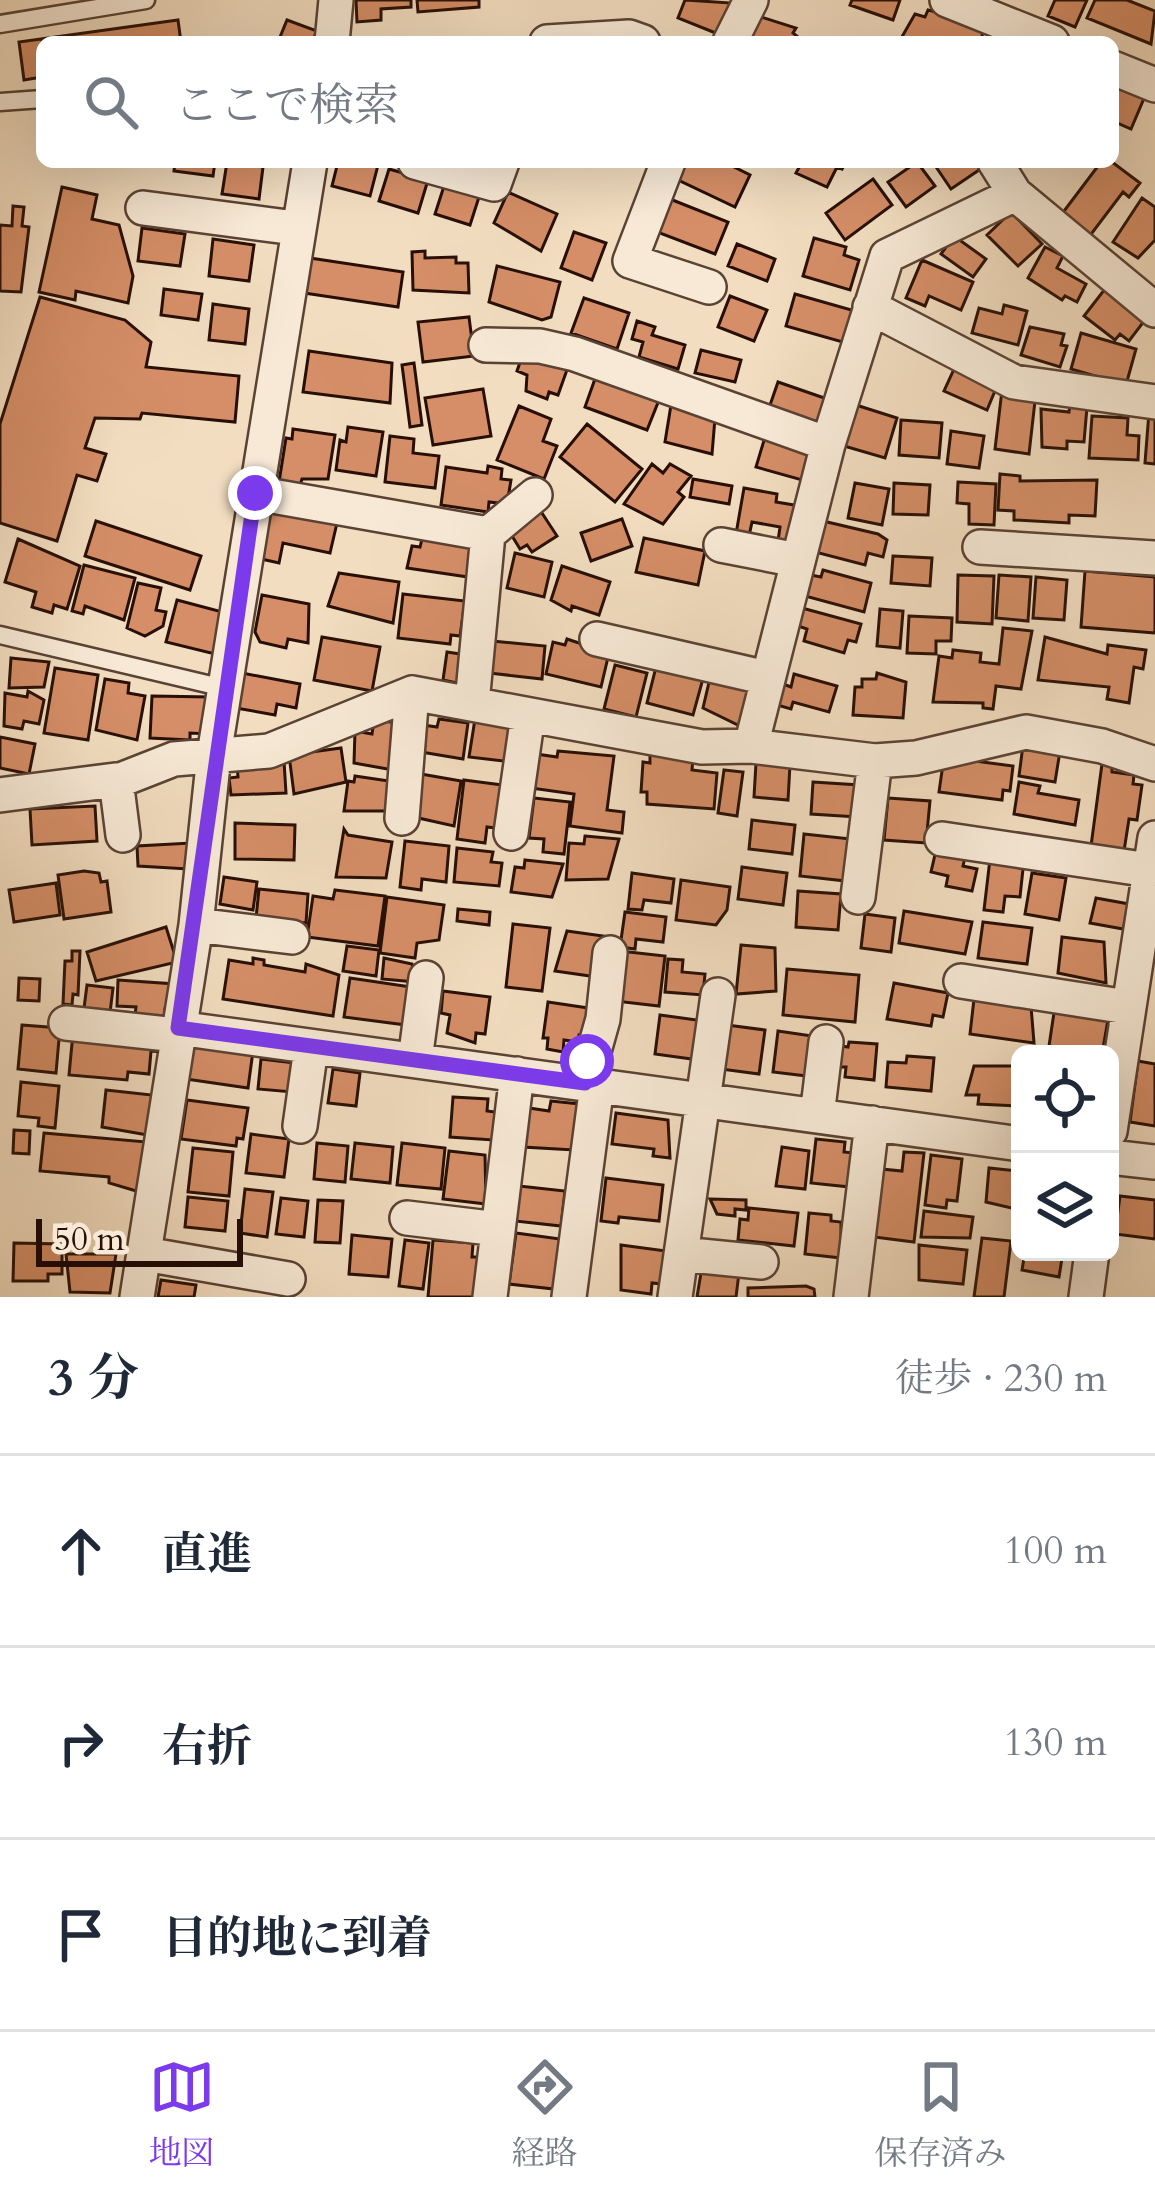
<!DOCTYPE html>
<html lang="ja">
<meta charset="utf-8">
<style>
body{margin:0;font-family:Cardo,"Noto Serif JP",serif;background:#f6f6f7;color:#1f2937}
.controls{position:absolute;right:36px;bottom:36px;display:grid;overflow:hidden;border-radius:18px;box-shadow:0 12px 48px #0002}
.controls button{width:108px;height:108px;display:grid;place-items:center;padding:0;border:0;border-bottom:3px solid #e0e1e3;background:#fff;color:#1f2937;font:60px sans-serif}
.scale{position:absolute;left:36px;bottom:30px;width:207px;box-sizing:border-box;padding-left:12px;border:6px solid #280f06;border-top:0;font-size:33px;line-height:42px;white-space:nowrap;color:#280f06;-webkit-text-stroke:9px #f7e9d6;paint-order:stroke}
.stop{position:absolute;width:36px;height:36px;margin:-27px;border:9px solid #7c3aed;border-radius:50%;background:#fff}
.stop.end{background:#7c3aed;border-color:#fff;box-shadow:0 3px 12px #0008}
.list{margin:0;padding:0;list-style:none}
h2{display:flex;justify-content:space-between;align-items:center;height:156px;margin:0;padding:0 48px;font-size:51px}
h2 small{font-size:39px;font-weight:400;color:#747a83}
.list li{display:grid;grid-template-columns:78px 1fr auto;gap:36px;align-items:center;box-sizing:border-box;height:192px;padding:0 48px;border-top:3px solid #e0e1e3}
.list b{display:block;font-size:45px;white-space:nowrap}
.list em{font-size:39px;font-style:normal;color:#747a83}
.icon{flex:none;width:66px;height:66px;fill:none;stroke:currentColor;stroke-width:2;stroke-linecap:round;stroke-linejoin:round}
.map{position:relative;flex:none;width:1155px;height:1297px;overflow:hidden}
.search{position:absolute;background:#fff;box-shadow:0 12px 48px #0002;left:36px;right:36px;top:36px;height:132px;display:flex;align-items:center;gap:30px;box-sizing:border-box;padding:0 42px;border-radius:18px;color:#747a83;font-size:45px}
.sheet{height:732px;background:#fff}
nav{display:flex;justify-content:space-around;align-items:center;box-sizing:border-box;height:168px;border-top:3px solid #e0e1e3;background:#fff;font-size:33px;color:#747a83}
nav a{display:grid;justify-items:center;gap:6px}
nav .on{color:#7c3aed}
.map>svg:first-child{display:block}
</style>
<div class="map">
<svg width="1155" height="1297" viewBox="0 0 1155 1297">
<rect width="100%" height="100%" fill="#f2ddc0"/>
<filter id="stains"><feTurbulence type="fractalNoise" baseFrequency=".00167" numOctaves="4"/><feColorMatrix values="0 0 0 0 .2 0 0 0 0 .09 0 0 0 0 .02 0 0 0 .5 -.17"/></filter>
<radialGradient id="worn" r=".72"><stop offset=".6" stop-color="#630" stop-opacity="0"/><stop offset="1" stop-color="#630" stop-opacity=".3"/></radialGradient>
<path fill="#d58e67" stroke="#280f06" stroke-width="3" d="M356,0h55v7l-30,2v11l-24,2z
M417,0h62v7l-61,5z
M685,0l46,3 -13,31 -40,-16z
M852,0h48l-7,20 -43,-15z
M1055,0h32l-12,27 -27,-11z
M1095,0h32l28,11 -4,33 -64,-26z
M928,10l58,14 -6,18h-81l16,-28 10,3z
M758,16l38,12 -3,5 11,9h-58z
M178,20l3,22h-139v35l-18,3 -5,-38z
M287,20l30,11 -5,11h-34z
M1115,84l30,12 -14,33 -18,-8z
M175,162h40l-2,14 -39,-5z
M227,162l36,5 -4,32 -37,-5z
M338,162l40,3 -8,31 -38,-10z
M684,162h40l26,13 -15,32 -59,-28z
M802,162h44l-4,7 -5,-2 -10,20 -31,-14z
M917,162l18,24 -29,21 -18,-25z
M978,162l4,6 -31,21 -17,-25z
M1101,162h11l28,21 -11,14 -6,-5 -37,49 -28,-22z
M389,169l39,11 -10,33 -39,-12z
M873,179l19,26 -47,35 -19,-27z
M445,183l35,11 -10,31 -35,-11z
M62,187l35,8 -5,24 27,6 14,51 -5,27 -52,-12 -1,9 -36,-8z
M508,192l49,22 -16,37 -47,-28z
M1142,198l13,9v33l-17,18 -25,-16z
M670,199l58,23 -13,32 -58,-22z
M13,206l11,1 -2,19 7,1 -8,65 -21,-1v-66l12,1z
M1011,212l31,32 -24,22 -31,-31z
M142,228l43,6 -5,32 -42,-5z
M574,232l32,11 -14,37 -31,-12z
M954,236l32,23 -13,18 -32,-23z
M814,238l32,9 -2,8 15,5 -9,30 -47,-14z
M213,239l41,6 -5,36 -40,-5z
M737,244l38,15 -8,22 -39,-15z
M1045,247l18,9 -6,12 29,16 -9,18 -12,-6 -3,4 -34,-22z
M425,251v7l31,-1v6h12l1,30 -56,-3 -1,-38z
M310,258l93,14 -5,35 -94,-14z
M922,260l51,22 -12,28 -32,-14 -4,10 -19,-8z
M497,266l63,16 -9,35 -9,3 -53,-18z
M1108,285l40,31 -19,25 -9,-7 -5,6 -31,-24z
M164,289l38,5 -4,26 -37,-5z
M795,294l60,17 -9,32 -60,-17z
M730,296l37,14 -13,31 -36,-14z
M40,297l85,23 26,22 -5,25 93,9 -4,46 -93,-9 -2,6 -45,-1 -10,30 21,6 -9,27 -20,-6 -20,66 -57,-18v-99z
M584,298l45,15 -12,36 -46,-16z
M213,304l36,5 -4,35 -36,-4z
M1004,305l23,6 -9,34 -46,-12 7,-25 23,6z
M469,317l5,39 -51,6 -5,-40z
M637,321l18,6 -3,8 33,10 -7,24 -39,-12 4,-15 -11,-3z
M1030,327l34,7 -3,11 6,1 -7,21 -39,-12z
M1081,333l55,16 -10,36 -55,-16z
M701,350l40,10 -6,22 -40,-9z
M309,351l83,12 -2,40 -87,-11z
M523,354l45,13 -10,28 -9,-3 -2,7 -21,-8 1,-16 -10,-4z
M414,363l8,62 -12,2 -8,-62z
M955,367l42,19 -10,24 -43,-19z
M596,376l63,24 -12,30 -62,-23z
M778,382l52,18 -9,26 -52,-18z
M483,389l8,47 -58,9 -8,-47z
M1002,390l33,11 -6,53 -34,-5z
M671,405l44,13 -3,36 -47,-12z
M856,405l41,13 -12,40 -41,-12z
M1070,405l17,2 -3,35 -17,-1v8l-25,-2 -1,-38 28,3z
M519,406l32,13 -8,22 14,5 -13,33 -47,-19z
M1149,412l6,1v51l-10,-1z
M1092,416l36,2 -1,17 12,1 -1,24 -49,-2z
M901,420l41,3 -3,35 -40,-3z
M587,424l55,45 -27,33 -55,-45z
M348,427l35,5 -7,44 -40,-6 4,-30 6,2z
M293,429l42,6 -7,44h-26l-2,6 -21,-3 7,-44 6,1z
M951,431l33,5 -5,32 -32,-4z
M390,436l24,3 -1,14 26,3 -4,32 -50,-6z
M765,437l45,13 -8,30 -46,-13z
M652,464l11,9 7,-9 21,12 -13,16 6,5 -21,27 -39,-20z
M488,466l14,3 -1,10 10,1 -4,24 -18,-2 -1,10 -47,-7 5,-38 41,6z
M1000,474l20,2v5l77,-1 -2,36 -26,-1v8l-55,-3v-9l-16,-1z
M693,479l39,7 -3,18 -39,-7z
M958,482l38,2 -2,41 -25,-1v-20l-12,-1z
M855,483l34,6 -7,36 -34,-7z
M894,483l36,2 -2,30 -35,-1z
M744,488l33,6 -1,8 24,4 -13,37 -9,-2 2,-14 -28,-5 -3,14 -13,-2z
M267,509l70,14 -7,30 -47,-10 -4,20 -22,-5z
M540,510l17,26 -25,16 -5,-7 -7,4 -11,-18z
M622,519l10,27 -41,15 -10,-28z
M96,521l105,35 -11,34 -105,-34z
M823,521l55,13 9,6 -4,17 -15,-4 -3,12 -50,-13z
M423,535l51,11 -6,31 -61,-9 5,-22 8,1z
M644,538l61,13 -7,34 -62,-13z
M18,539l62,27 -13,43 -13,-4 -2,8 -20,-6 4,-15 -31,-10z
M515,553l37,9 -8,35 -37,-9z
M893,556l39,2 -2,28 -39,-3z
M84,565l51,13 -11,42 -39,-14 -2,8 -11,-3z
M562,566l48,16 -11,33 -27,-9 -1,5 -20,-11z
M823,570l48,13 -7,29 -59,-16 6,-21 10,2z
M1085,571l70,6v56l-74,-6z
M339,573l60,9 -6,41 -65,-17z
M958,575l36,1 -2,48 -35,-2z
M999,575l32,2 -3,44 -32,-3z
M1036,577l31,3 -3,40 -31,-2z
M138,583l23,5 -5,22 10,2 -3,14 -18,10 -18,-8z
M403,594l62,7 -5,35 -9,-1 -1,9 -52,-6z
M262,595l47,9 -1,39 -20,-4 -2,9 -26,-6 -5,-10z
M177,600l53,14 -11,41 -53,-13z
M802,608l59,16 -5,18 -8,-2 -4,13 -40,-12 3,-12 -9,-3z
M880,609l23,2 -3,37 -23,-2z
M909,616l43,2 -1,23h-15v13l-29,-1z
M1003,628l29,3 -11,58 -25,-3 -3,23 -10,-1v-5l-50,-1 6,-46 13,2 1,-8 28,3 -1,9 19,2z
M322,637l58,10 -8,44 -58,-11z
M1045,637l62,17 1,-9 38,5 -3,19 -9,-2 -5,36 -22,-4 2,-12 -71,-7z
M567,639l42,14 -8,34 -55,-13 7,-32 12,3z
M492,641l53,5 -3,33 -53,-6z
M447,652l20,3 -5,29 -19,-4z
M11,658l38,4 -5,25 -35,1z
M657,663l47,12 -11,40 -46,-12z
M615,665l32,8 -11,44 -32,-8z
M55,668l43,7 -10,65 -44,-7z
M242,673l58,11 -4,24 -19,-4 -2,11 -39,-7z
M877,673l29,9 -3,36 -50,-3 2,-28h7v-8h14z
M794,674l43,12 -8,26 -36,-10 -2,7 -14,-4 6,-21 8,3z
M710,678l40,9 -8,40 -39,-19z
M105,679l24,4 -1,10 17,3 -8,44 -41,-10z
M28,691l16,9 -5,24 -15,-3 -2,8 -18,-3 1,-33 22,4z
M152,696l58,1 -1,37 -19,-1v7l-40,-2z
M439,719l29,4 -5,36 -42,-7 2,-27 14,2z
M475,719l44,6 -6,37 -44,-5z
M374,720l25,3 -6,47 -39,-7 1,-32 17,3z
M0,737l35,7 -6,30 -29,-6z
M1023,745l37,6 -5,31 -36,-6z
M341,748l5,34 -52,12 -5,-39z
M558,751l56,5 -7,54 17,2 -2,21 -52,-7 4,-32 -43,-6 5,-34 21,3z
M650,754l43,4 -1,12 25,3 -3,36 -67,-5v-12h-6l2,-30 7,1z
M944,757l69,9 -3,25 -7,-1 -1,10 -63,-8z
M284,761l2,32 -55,2 -2,-17 9,-1 -1,-12z
M756,763l34,2 -2,35 -34,-3z
M1102,764l10,1v7l22,3 -1,9 9,1 -5,35 -8,-1 -5,32 -33,-5z
M724,770l19,2 -6,44 -19,-3z
M421,774l40,7 -7,45 -40,-9z
M355,776l34,5 1,30h-46l4,-30 6,1z
M464,780l46,6 -6,43 -17,-2 -2,16 -28,-4z
M813,782l46,3 -2,32 -46,-3z
M1019,782l21,4 -2,7 41,7 -4,25 -61,-11z
M534,798l36,4 -6,52 -21,-2 1,-13 -15,-1z
M888,798l42,3 -4,42 -42,-3z
M95,806l2,35 -65,4 -2,-36z
M752,820l43,5 -3,29 -43,-5z
M235,823l60,2 -1,35 -59,-1z
M344,829l4,6 44,7 -6,36 -50,-1z
M804,834l47,5 -5,42 -46,-5z
M585,836l34,3 -11,40 -42,1 3,-37 15,1z
M405,841l44,5 -3,36 -24,-3 -1,11 -21,-3z
M191,843l-3,26 -50,-3 -1,-20z
M937,846l29,7 -3,13 14,3 -5,22 -26,-5 2,-10 -17,-4z
M457,848l36,4 -2,10 11,1 -3,23 -45,-4z
M990,859l33,10 -3,28 -15,-1 -2,16 -19,-2z
M525,860l38,4 -11,33 -41,-5 4,-25 9,1z
M742,867l45,6 -4,32 -45,-6z
M84,871l15,2 2,9 6,-1 4,31 -47,7 -6,-44z
M632,873l42,6 -3,24 -27,-3 -2,10 -14,-1z
M1032,873l34,5 -7,42 -34,-6z
M224,877l33,5 -4,28 -33,-6z
M681,880l49,7 -3,23 -11,15 -40,-5z
M56,883l4,32 -46,7 -5,-32z
M259,889l49,5 -2,29 -50,-5z
M335,890l50,6 -7,50 -71,-9 6,-41 20,3z
M798,891l43,3 -3,36 -42,-3z
M387,897l57,8 -5,35 -22,3 -2,15 -35,-5z
M1096,898l33,6 -6,25 -33,-6z
M458,909l32,3 -1,13 -32,-4z
M904,911l68,11 -7,32 -66,-11z
M625,912l41,5 -3,25 -27,-3 -1,10 -15,-2z
M865,914l30,4 -4,34 -30,-4z
M983,922l49,6 -5,36 -49,-6z
M513,924l37,4 -8,63 -36,-4z
M166,927l11,35 -81,19 -9,-29z
M567,931l36,5 -6,41 -42,-6z
M1062,937l42,5 2,41 -48,-10z
M741,945l34,3 1,43 -40,3z
M347,946l32,4 -3,26 -33,-5z
M72,951h8l-2,44 -5,-1 -1,11 -9,-1 2,-43h7z
M620,951l45,5 -6,50 -44,-5z
M253,958l11,2v5l41,7 1,-8 33,11 -6,41 -110,-17 6,-39 24,4z
M384,958l28,6 4,18 -34,-3z
M668,959l15,1 -1,12 23,2 -2,21 -38,-3z
M787,969l72,6 -4,47 -72,-7z
M19,978l21,1 -1,22 -21,-1z
M350,978l61,9 -5,38 -62,-8z
M118,980l57,4 -1,26 -9,-1 -1,8 -29,-2 1,-8 -19,-1z
M894,983l54,10 -5,24 -10,-2 -2,11 -44,-7z
M87,985l26,3 -3,25 -21,1 -5,-6z
M443,991l47,6 -5,37 -9,-1 -1,10 -28,-10 3,-18 -9,-2z
M974,999l57,7 3,37 -64,-9z
M548,1002l47,7 -10,27 -6,-1 -1,7 -14,-2 -1,12 -16,-3 1,-11h-5z
M1055,1006l54,8 -7,40 -53,-8z
M660,1015l44,6 -5,39 -44,-6z
M22,1025l38,3 -4,45 -38,-4z
M727,1025l38,5 -6,44 -38,-5z
M778,1031l34,5 -5,40 -34,-4z
M73,1033l91,9 -1,10 -12,-1 -2,23 -21,-2 -1,8 -58,-5z
M849,1042l28,2 -3,36 -29,-3 1,-10h-7l2,-21 7,1z
M191,1043l62,8 -5,37 -62,-9z
M907,1056l27,2 -3,33 -45,-4 2,-25 18,1z
M261,1059l34,4 -3,29 -34,-3z
M1138,1061l17,3v62l-25,-4z
M974,1066h44l1,40 -41,-2 1,-9h-13z
M333,1069l27,4 -4,33 -28,-3z
M21,1082l38,4 -4,42 -17,-2 1,-8 -21,-2z
M106,1090l46,5 1,41 -51,-9z
M453,1097l35,2 -1,12 8,1 -2,28 -43,-3z
M187,1100l61,8 -5,31 -6,-1 -1,8 -55,-7z
M551,1101l29,3 -6,46 -51,-3 6,-39 20,3z
M616,1113l52,7 2,38 -17,-2 1,-7 -42,-5z
M14,1130l16,1 -1,23 -16,-1z
M44,1133l103,9 -4,51 -34,-10v-6l-69,-6z
M251,1134l38,5 -5,38 -38,-4z
M816,1139l29,3 -1,10 9,1 -3,34 -39,-4z
M317,1143l31,3 -3,36 -31,-3z
M355,1143l38,4 -3,36 -39,-4z
M402,1143l43,5 -4,41 -44,-4z
M782,1147l27,4 -4,38 -29,-3z
M193,1148l40,4 -4,44 -41,-4z
M449,1151l36,4 1,49 -43,-5z
M904,1152l20,1 -10,89 -40,-5 7,-68 21,2z
M931,1155l31,4 -5,42 -10,-1 -1,8 -21,-3z
M1018,1166l2,44 -34,-8 3,-34 28,3z
M606,1178l57,7 -4,36 -40,-4 -1,6 -17,-2z
M519,1186l46,5 -4,35 -46,-5z
M245,1189l28,3 -6,45 -27,-4z
M1120,1196l35,4v39l-40,-5z
M188,1197l40,4 -3,30 -40,-4z
M281,1198l27,3 -4,36 -28,-3z
M710,1199l36,1v10l-11,-1v7l-18,-2z
M318,1200l25,1 -3,42 -25,-1z
M749,1208l49,5 -4,33 -56,-6 2,-21 8,1z
M924,1211l49,6 -3,21 -49,-1z
M809,1213l22,2v6l10,1v36l-36,-4z
M516,1233l44,6 -6,50 -45,-5z
M352,1235l40,4 -4,38 -39,-3z
M982,1238l29,3 -7,56h-30z
M405,1240l24,3 -6,46 -24,-3z
M433,1240l40,3 -1,14h7l-4,40h-47z
M14,1243l48,1v30h-14v7h-35z
M621,1245l45,6 -4,33 -10,-1 -1,11 -30,-4z
M919,1245l48,5 -4,34 -44,-4z
M1025,1252h38l-4,25 -37,-7z
M66,1254h50l-6,39 -40,-1z
M702,1267l37,6 -3,24h-39z
M161,1280l35,5 -2,12h-36z
M806,1286l8,3 1,8h-67v-9z"/>
<g fill="none" stroke-linecap="round" stroke-linejoin="round">
<g stroke="#5a4234" stroke-width="21">
<path id="service" d="M0,24l146,-24
M0,102l42,-3
M0,635l224,53"/>
</g>
<g stroke="#5a4234" stroke-width="38">
<path id="minor" d="M947,0l105,42
M332,42l4,-42
M547,42l82,-5 14,5
M730,42l21,-42
M1113,68l42,17
M415,162l79,22 8,-22
M668,162l-38,99 79,26
M995,162l20,32 140,116
M143,208l152,20
M870,307l144,75 141,20
M486,345l54,1 35,8 253,90
M255,493l233,41 -16,169
M488,534l47,-39
M721,545l76,15
M980,547l175,11
M597,639l170,39
M751,746l77,-302 59,-188 128,-62
M116,780l7,55
M0,795l123,-16 51,-20 95,-8 143,-58 290,54 49,-1 124,15 41,-3 110,-26 76,14 53,18
M402,818l10,-125
M511,833l17,-118
M942,839l207,31
M858,897l17,-136
M196,925l96,12
M961,981l166,26
M66,1023l111,12
M178,1028l842,116
M415,1060l11,-82
M585,1083l18,-64 7,-66
M817,1116l9,-74
M300,1126l11,-78
M1110,1131l45,-293
M1110,1157l45,5
M407,1218l91,11
M145,1254l143,25
M681,1254l80,8
M137,1297l59,-372 18,-170 96,-593
M490,1297l27,-223
M569,1297l28,-212
M675,1297l43,-302
M851,1297l21,-174
M1086,1297l6,-45"/>
</g>
<use href="#service" stroke="#f7e9d6" stroke-width="16"/>
<use href="#minor" stroke="#f7e9d6" stroke-width="33"/>
</g>
<g fill="none" stroke-linecap="round" stroke-linejoin="round">
<path stroke="#7c3aed" stroke-width="15" d="M255,493l-77,535 407,55 2,-22"/>
</g>
<rect width="100%" height="100%" filter="url(#stains)"/>
<rect width="100%" height="100%" fill="url(#worn)"/>
</svg>
<div class="controls">
<button><svg class="icon" aria-label="locate" viewBox="0 0 24 24"><circle cx="12" cy="12" r="6"/><path d="M12 2v4M12 18v4M2 12h4M18 12h4"/></svg></button>
<button><svg class="icon" aria-label="layers" viewBox="0 0 24 24"><path d="M12 4l9 5-9 5-9-5zM3 14l9 5 9-5"/></svg></button>
</div>
<div class="scale">50 m</div>
<div class="stop" style="left:587px;top:1061px"></div>
<div class="stop end" style="left:255px;top:493px"></div>
<div class="search"><svg class="icon" aria-label="search" viewBox="0 0 24 24"><circle cx="10" cy="10" r="6"/><path d="M15 15l6 6"/></svg>ここで検索</div>
</div>
<section class="sheet">
<h2>3 分<small>徒歩 · 230 m</small></h2>
<ul class="list">
<li><svg class="icon" aria-label="ahead" viewBox="0 0 24 24"><path d="M12 20V5M6 11l6-6 6 6"/></svg><div><b>直進</b></div><em>100 m</em></li>
<li><svg class="icon" aria-label="right" viewBox="0 0 24 24"><path d="M7 20v-9h11M14 6l5 5-5 5"/></svg><div><b>右折</b></div><em>130 m</em></li>
<li><svg class="icon" aria-label="arrive" viewBox="0 0 24 24"><path d="M6 21V4h12l-3 4 3 4H6"/></svg><div><b>目的地に到着</b></div></li>
</ul>
</section>
<nav>
<a class="on"><svg class="icon" aria-label="map" viewBox="0 0 24 24"><path d="M3 6l6-2 6 2 6-2v14l-6 2-6-2-6 2zM9 4v14M15 6v14"/></svg>地図</a>
<a><svg class="icon" aria-label="directions" viewBox="0 0 24 24"><path d="M12 3l9 9-9 9-9-9zM9 14v-3h6M13 9l2 2-2 2"/></svg>経路</a>
<a><svg class="icon" aria-label="saved" viewBox="0 0 24 24"><path d="M7 4h10v16l-5-4-5 4z"/></svg>保存済み</a>
</nav>
